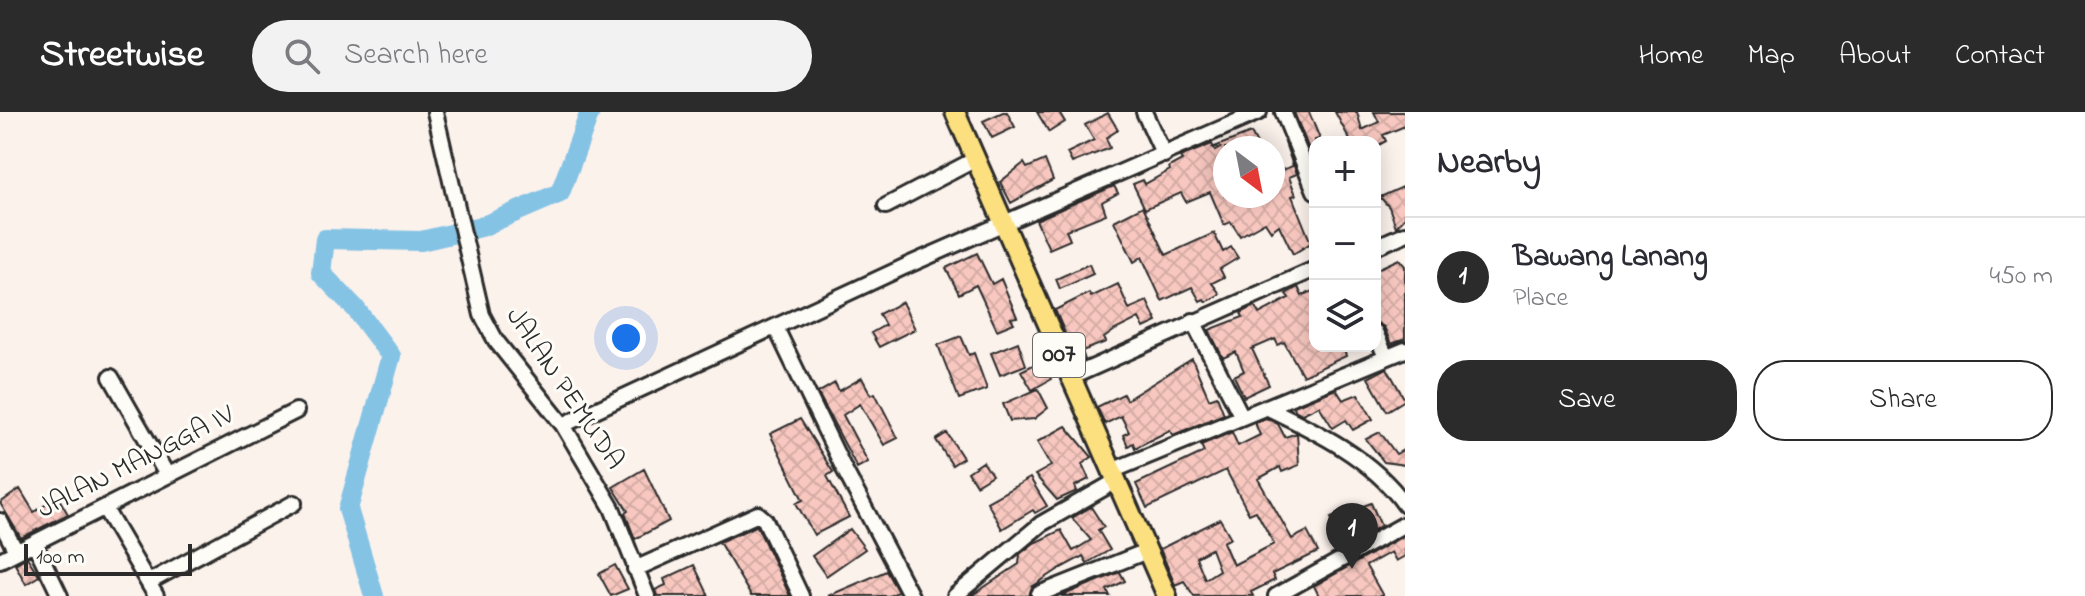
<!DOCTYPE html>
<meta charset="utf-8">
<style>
body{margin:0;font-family:"Indie Flower",sans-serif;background:#f2f2f3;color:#2b2b33}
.controls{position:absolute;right:24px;top:24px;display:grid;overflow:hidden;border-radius:16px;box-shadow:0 4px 20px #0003}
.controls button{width:72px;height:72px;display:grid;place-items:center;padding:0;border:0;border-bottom:2px solid #e1e1e2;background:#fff;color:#2b2b33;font:40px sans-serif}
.compass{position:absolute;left:1213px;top:24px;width:72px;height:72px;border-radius:50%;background:#fff;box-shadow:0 4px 20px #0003;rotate:148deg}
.scale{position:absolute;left:24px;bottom:20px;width:168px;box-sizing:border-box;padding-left:8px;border:4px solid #2b2b2b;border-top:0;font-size:22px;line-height:28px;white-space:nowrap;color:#2b2b2b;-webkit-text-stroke:6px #fdfcf7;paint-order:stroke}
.you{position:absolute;left:626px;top:226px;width:28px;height:28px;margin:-20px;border:6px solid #fff;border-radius:50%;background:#1a73e8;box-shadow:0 0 0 12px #1a73e833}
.badge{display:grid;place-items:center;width:52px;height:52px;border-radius:50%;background:#2b2b2b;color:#fff;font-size:26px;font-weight:700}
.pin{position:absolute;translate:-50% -66px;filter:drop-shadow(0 2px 4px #0008)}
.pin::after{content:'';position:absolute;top:42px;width:28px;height:24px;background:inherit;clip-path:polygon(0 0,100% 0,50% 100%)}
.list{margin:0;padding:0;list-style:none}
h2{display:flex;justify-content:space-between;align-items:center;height:104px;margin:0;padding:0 32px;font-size:34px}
h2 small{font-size:26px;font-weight:400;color:#7c7c81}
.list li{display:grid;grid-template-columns:52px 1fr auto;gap:24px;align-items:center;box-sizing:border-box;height:120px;padding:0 32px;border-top:2px solid #e1e1e2}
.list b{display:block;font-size:30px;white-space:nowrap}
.list p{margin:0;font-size:26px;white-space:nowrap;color:#7c7c81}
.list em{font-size:26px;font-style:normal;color:#7c7c81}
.actions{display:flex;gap:16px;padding:24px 32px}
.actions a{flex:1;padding:18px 0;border:2px solid #2b2b2b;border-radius:32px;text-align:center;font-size:28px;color:#2b2b2b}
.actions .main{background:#2b2b2b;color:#fff}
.icon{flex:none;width:44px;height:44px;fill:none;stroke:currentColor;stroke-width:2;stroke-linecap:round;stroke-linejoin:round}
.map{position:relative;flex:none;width:1405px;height:484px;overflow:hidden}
header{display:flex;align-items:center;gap:48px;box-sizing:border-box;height:112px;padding:0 40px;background:#2b2b2b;color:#fff}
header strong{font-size:38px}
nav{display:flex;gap:44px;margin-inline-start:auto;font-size:28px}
.search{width:560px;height:72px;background:#f2f2f3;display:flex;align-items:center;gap:20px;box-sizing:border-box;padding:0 28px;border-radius:44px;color:#7c7c81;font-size:30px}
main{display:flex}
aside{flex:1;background:#fff}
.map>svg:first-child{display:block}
</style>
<header>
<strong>Streetwise</strong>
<div class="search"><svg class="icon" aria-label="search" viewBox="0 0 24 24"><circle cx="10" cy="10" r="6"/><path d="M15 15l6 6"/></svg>Search here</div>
<nav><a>Home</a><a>Map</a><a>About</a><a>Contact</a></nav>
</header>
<main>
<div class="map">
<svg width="1405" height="484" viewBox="0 0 1405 484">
<defs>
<pattern id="building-cross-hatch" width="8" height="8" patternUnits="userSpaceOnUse" patternTransform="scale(2)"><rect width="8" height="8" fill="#f8c8c0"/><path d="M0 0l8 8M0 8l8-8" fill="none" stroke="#d5aca5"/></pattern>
</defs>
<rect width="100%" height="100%" fill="#fcf2ec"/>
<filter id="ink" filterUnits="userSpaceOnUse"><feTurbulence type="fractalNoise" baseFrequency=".0125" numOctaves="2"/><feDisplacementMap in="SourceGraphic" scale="16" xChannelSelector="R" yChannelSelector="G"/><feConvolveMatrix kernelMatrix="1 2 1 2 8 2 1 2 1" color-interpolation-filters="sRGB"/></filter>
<g filter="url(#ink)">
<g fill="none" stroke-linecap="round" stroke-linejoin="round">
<path stroke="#85c3e5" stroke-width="20" d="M374,484l-26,-87 43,-153 -36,-48 -34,-35 4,-34 96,2 60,-14 79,-34 30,-81"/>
</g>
<path fill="url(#building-cross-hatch)" stroke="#2b2b2b" stroke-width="2" fill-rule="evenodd" d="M1003,0h4l8,15 -23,11 -9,-17z
M1037,0h22l6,10 -16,10z
M1294,0h15l11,27 -5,1v24z
M1335,0h22l5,18 17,-8 -5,-10h31v14l-22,9 3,6 -11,6v-5h-24z
M1108,1l10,17 -12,8 4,10 -38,15 -5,-10 27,-13 -9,-15z
M1251,21l8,15h-34v22l-4,3 4,23h9l1,5 11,-5h27v-23l20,-7 -9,-26 13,34 -8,3 7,18 -4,1 19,47 -18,11 -14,-29 -8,6 -6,-9 -25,14 -9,-14 -7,3 -14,-33 -24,10 -5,-9 -36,16 -12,-25 10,-4 2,4 25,-14 -1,-3 13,-7 -2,-3 32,-13 3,7 5,-3 -6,-1z
M1045,48l8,20 -42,23 -11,-21 24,-19 3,5z
M1114,74l4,7 -16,9 4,12 -40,16 4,10 -21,9 -13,-29z
M1405,74v31l-9,10 -7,-20 -9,-10z
M1143,94l23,49 48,-22 9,19 8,-5 7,11 -18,11 4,8 -12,6 8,11 -14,8 -2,-3 -4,2 -8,-14 -30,14 -20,-44 -8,5 -20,-41z
M977,141l15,31 9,-5 16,38 -6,1 3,5 -17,7 -21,-45 -17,9 -13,-26z
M1399,147l6,7v73l-14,5 -7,-17 -9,-5v-52z
M1089,152l4,10 -33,15 -4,-10z
M1118,172l11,25 18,-8 10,21 -13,6 -5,-10 -24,12 -11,8 2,4 -24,9 3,9 -7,3 -23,-53 34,-17 2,4z
M1298,175l4,9 13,-6v56h28l3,10 -43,20 -19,-34 -6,3 -3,-6 -23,10 17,36 -25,12 -10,-21 10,-5 -8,-19 -13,6 -14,-28 34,-13 -2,-4 14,-7 4,8 30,-16 -3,-4z
M902,190l13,27 -36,18 -8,-14 14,-8 -6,-11z
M961,224l8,19 5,-2 13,36 -28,10 -21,-54z
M1018,230l8,23 -26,10 -9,-22z
M1192,247l17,40 8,-3 7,18 -51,21 -3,-5 -35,18 -2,-5 -5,3 -5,-11 6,-3 -8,-16 -16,8 -8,-17 26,-13 3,6z
M1041,249l10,18 -19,11 -11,-19z
M1387,256l18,32 -18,11 -19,-33z
M862,266l9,17 4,-2 23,45 -14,7 -24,-41 -17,11 25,47 -11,6 -39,-75 17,-10 4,8z
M1038,277l10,19 -14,11 -24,2 -7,-17z
M1336,277l7,11 15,-6 15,25 -20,11 -7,-10 -13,8 -14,-22 -17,8 -7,-4 -1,-4z
M1266,306l12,6 7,13 12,-4 2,32 -17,7 -2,-5 -22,12 34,60 15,-8 11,21 -46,22 3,6 -24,12 2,4h-59l-10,-15 -9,4 -15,-36 60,-30 11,19 -8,4 10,23 41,-21 -18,-33 -7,3 -23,-44 -79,38 -11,-24 68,-32 -3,-7 31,-13 6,14 22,-11 -5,-12zM1211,437l8,21 -14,9 -9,-22z
M800,307l33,53 -6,4 22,41 -35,18 -18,-32 7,-3 -33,-66z
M1066,314l26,31 -10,7 7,15 -14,7 2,5 -20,9 -22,-25 16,-9 -14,-24z
M1380,320l16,22 9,-5v16l-21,-3 -18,-23z
M947,321l16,25 -11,7 -16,-25z
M983,350l9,13 -16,10 -8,-13z
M644,357l25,52 -34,18 -10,-26 3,-2 -15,-24z
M1030,366l17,28 -12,7 -2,-3 -31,19 -15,-27z
M20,377l14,23 24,-15 10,17 -47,24 -21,-35z
M1371,391l10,23 -37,20 -13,-28z
M1091,395l13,20 -6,3 12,20 -23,13 -4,-7 -24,13 -27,18 -3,9h-58l48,-32 1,-10 14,-11 27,-13 12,21 18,-11 -19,-22z
M756,414h1l33,70h-39l-32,-54z
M850,417l15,20 -39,27 -14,-20z
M1405,423v21l-9,5 -5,-9 -25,14 17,30h-64l-5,-10z
M27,445l12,19 -13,8 -11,-20z
M615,453l13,24 -17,7 -12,-22z
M694,453l15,31h-52l-2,-6 11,-5 -2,-6z
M886,459l12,21 -9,4h-61z
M1120,460l5,9 -18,9 3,6h-49z"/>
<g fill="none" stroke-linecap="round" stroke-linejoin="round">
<g stroke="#2b2b2b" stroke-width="20">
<path id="minor" d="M435,0l47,203 14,26 67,84 49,83 35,88
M1144,0l20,43
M1283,0l32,79
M886,94l90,-47
M1375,135l30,-13
M1193,209l49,96
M776,216l67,139 68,129
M1375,220l11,25
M111,265l56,98
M1069,266l246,-109
M1266,295c50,24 106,51 139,98
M563,313l343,-159 353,-154
M1114,358l291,-120
M105,397l51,87
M0,409l16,30
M35,432l25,52
M0,448l296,-149
M635,457l123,-55 7,6 36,76
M149,470l145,-79
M1039,482l108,-43
M955,484l86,-72 77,-44
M1276,484l129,-72"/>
</g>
<g stroke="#2b2b2b" stroke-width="24">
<path id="major" d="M955,0l212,484"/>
</g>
<use href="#minor" stroke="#fdfcf7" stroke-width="14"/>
<use href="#major" stroke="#fce080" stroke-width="18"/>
</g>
</g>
<g text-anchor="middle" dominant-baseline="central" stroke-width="6" stroke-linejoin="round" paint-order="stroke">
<rect fill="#fdfcf7" stroke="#6a6a68" stroke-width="2" x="1033" y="221" width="52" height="44" rx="6"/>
<g font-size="26" font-weight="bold" fill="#2b2b2b">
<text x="1059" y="243">007</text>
</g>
<g font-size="28" fill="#2b2b2b" stroke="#fdfcf7">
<text transform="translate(564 277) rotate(56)">JALAN PEMUDA</text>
<text transform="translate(136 351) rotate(-27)">JALAN MANGGA IV</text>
</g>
</g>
</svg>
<div class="controls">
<button>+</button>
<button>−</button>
<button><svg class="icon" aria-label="layers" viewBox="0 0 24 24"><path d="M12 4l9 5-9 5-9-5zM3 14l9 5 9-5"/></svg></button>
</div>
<svg class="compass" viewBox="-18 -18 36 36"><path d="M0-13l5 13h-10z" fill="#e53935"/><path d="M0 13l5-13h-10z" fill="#7c7c81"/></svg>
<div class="scale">100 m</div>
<div class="you"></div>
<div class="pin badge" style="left:1352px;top:457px">1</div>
</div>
<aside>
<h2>Nearby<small></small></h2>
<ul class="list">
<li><span class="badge">1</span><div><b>Bawang Lanang</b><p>Place</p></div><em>450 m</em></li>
</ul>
<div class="actions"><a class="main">Save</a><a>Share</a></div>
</aside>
</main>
